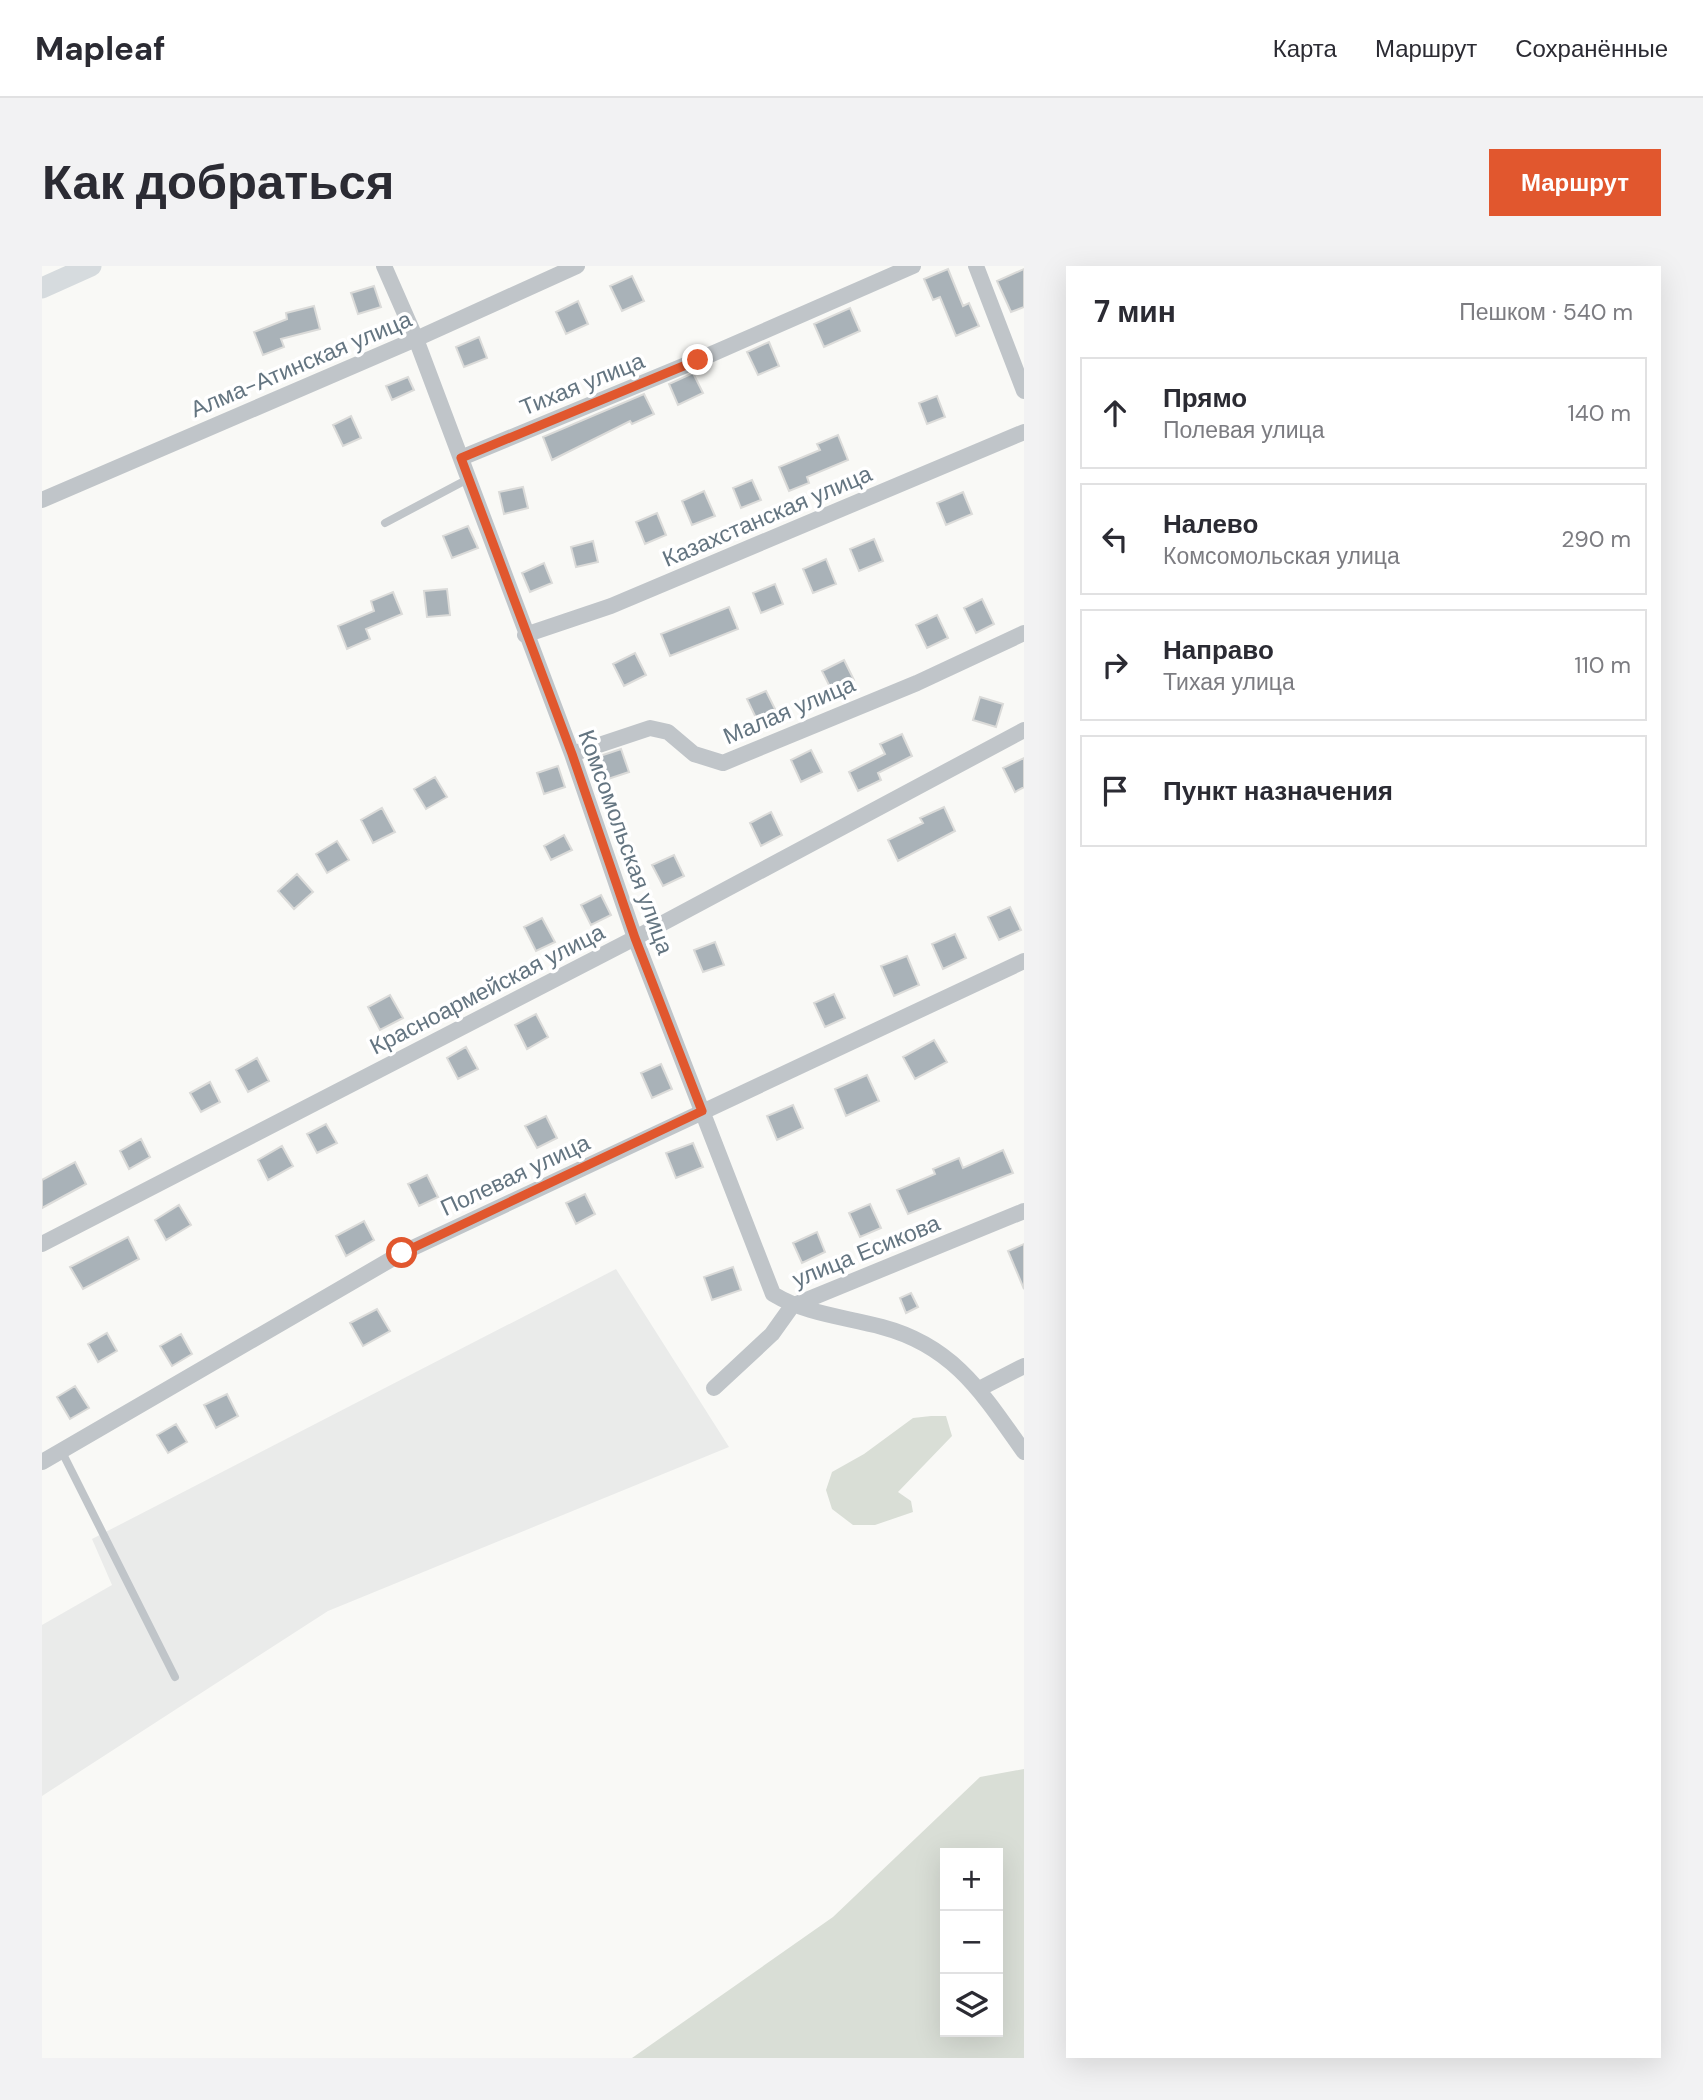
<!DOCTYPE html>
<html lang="ru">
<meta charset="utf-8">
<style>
body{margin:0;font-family:"DM Sans",sans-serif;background:#f2f2f3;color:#2b2b33}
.controls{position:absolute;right:21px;bottom:21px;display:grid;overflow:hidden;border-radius:0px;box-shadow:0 7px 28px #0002}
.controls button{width:63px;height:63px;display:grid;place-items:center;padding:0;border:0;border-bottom:2px solid #e1e1e2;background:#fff;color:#2b2b33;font:35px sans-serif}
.stop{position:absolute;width:21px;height:21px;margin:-16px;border:5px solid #e1572e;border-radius:50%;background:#fff}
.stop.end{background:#e1572e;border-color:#fff;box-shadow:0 2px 7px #0008}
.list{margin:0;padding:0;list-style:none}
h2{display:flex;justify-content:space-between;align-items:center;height:91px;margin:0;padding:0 28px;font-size:30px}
h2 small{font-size:23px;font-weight:400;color:#7c7c81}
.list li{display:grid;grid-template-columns:46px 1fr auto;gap:21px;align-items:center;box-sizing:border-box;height:112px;margin:0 14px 14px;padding:0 14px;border:2px solid #e1e1e2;border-radius:0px}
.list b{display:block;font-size:26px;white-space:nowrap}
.list p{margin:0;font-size:23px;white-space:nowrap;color:#7c7c81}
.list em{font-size:23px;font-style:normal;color:#7c7c81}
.icon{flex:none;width:38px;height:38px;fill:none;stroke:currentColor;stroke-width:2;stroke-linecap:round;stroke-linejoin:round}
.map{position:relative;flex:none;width:982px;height:1792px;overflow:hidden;border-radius:0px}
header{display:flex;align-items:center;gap:42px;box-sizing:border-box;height:98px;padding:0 35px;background:#fff;border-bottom:2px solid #e1e1e2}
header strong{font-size:33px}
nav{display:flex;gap:38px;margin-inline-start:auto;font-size:24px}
.intro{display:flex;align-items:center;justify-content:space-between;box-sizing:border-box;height:168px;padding:0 42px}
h1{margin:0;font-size:49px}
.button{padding:18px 32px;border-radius:0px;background:#e1572e;color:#fff;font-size:24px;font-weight:700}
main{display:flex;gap:42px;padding:0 42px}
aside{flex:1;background:#fff;border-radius:0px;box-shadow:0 7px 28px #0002}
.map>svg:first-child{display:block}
</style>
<header>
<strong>Mapleaf</strong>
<nav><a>Карта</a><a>Маршрут</a><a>Сохранённые</a></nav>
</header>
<div class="intro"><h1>Как добраться</h1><a class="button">Маршрут</a></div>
<main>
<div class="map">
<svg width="982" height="1792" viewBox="0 0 982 1792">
<rect width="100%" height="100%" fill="#f9f9f6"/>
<path fill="#eaebea" d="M574,1003l113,178 -401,164 -286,185v-171l70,-40 -20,-46z"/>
<path fill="#d9ded6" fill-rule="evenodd" d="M889,1150h15l6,20 -54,56 13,9 2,11 -38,13h-22l-21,-16 -6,-19 6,-18 32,-18 49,-36z
M982,1503v289h-392l201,-141 147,-140zM956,1587v179h-53v-179z"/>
<path fill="#a9b2b8" stroke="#dbdbd9" stroke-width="2" d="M906,3l15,37 6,-3 10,23 -23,10 -16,-39 -7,3 -9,-21z
M982,3v38l-13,5 -14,-31z
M590,10l12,25 -22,10 -12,-25z
M332,20l7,21 -23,7 -7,-21z
M536,35l10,23 -22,10 -10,-22z
M272,40l6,23 -39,10 3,8 -21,8 -9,-23 33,-13 -1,-6z
M808,42l10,23 -36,16 -10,-23z
M437,71l8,21 -23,9 -8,-20z
M727,76l10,24 -21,9 -11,-23z
M651,107l10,20 -25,12 -9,-21z
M366,111l6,13 -22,10 -6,-14z
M602,128l10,20 -22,10 -2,-3 -78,39 -9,-23z
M895,130l8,21 -18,7 -8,-21z
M309,150l10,22 -18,8 -10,-21z
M796,169l10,25 -41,17 2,6 -20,8 -10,-24 41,-17 -3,-6z
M710,214l9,20 -20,8 -8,-20z
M481,221l5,21 -24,6 -5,-22z
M662,225l11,25 -23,9 -10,-24z
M921,226l9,22 -26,11 -9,-22z
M615,247l9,22 -21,9 -9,-22z
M426,260l10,22 -26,10 -9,-22z
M832,273l9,22 -24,10 -9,-22z
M551,275l5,21 -22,5 -5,-20z
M784,293l10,25 -23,9 -10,-24z
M502,297l8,20 -22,9 -8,-19z
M733,318l8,20 -22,9 -8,-20z
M405,323l3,26 -23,2 -3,-26z
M351,326l9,22 -36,15 4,10 -23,10 -9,-23 36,-15 -3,-10z
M940,333l12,25 -18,9 -12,-25z
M687,341l9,22 -68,27 -9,-22z
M895,349l11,23 -21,10 -11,-23z
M593,387l11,22 -22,11 -11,-22z
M802,394l10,20 -22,11 -10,-20z
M724,425l10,20 -19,9 -10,-21z
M938,431l23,7 -7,23 -23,-7z
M860,468l10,22 -34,17 3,7 -23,11 -9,-19 36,-18 -5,-10z
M579,483l8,23 -21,7 -8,-23z
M769,484l11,22 -21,10 -10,-22z
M982,492v29l-9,5 -12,-24z
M516,500l7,21 -21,7 -7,-21z
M393,511l12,20 -21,12 -12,-20z
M902,541l11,24 -57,30 -10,-21 35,-17 -3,-5z
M340,542l13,24 -22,11 -12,-23z
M729,546l11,23 -21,11 -11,-23z
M522,569l8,15 -21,10 -7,-14z
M295,575l12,19 -22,13 -11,-19z
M632,589l10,21 -21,10 -11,-21z
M255,608l16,18 -19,17 -16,-18z
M559,629l10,20 -20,10 -10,-20z
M968,641l11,23 -22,10 -11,-23z
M500,652l13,24 -19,9 -12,-24z
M913,668l11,24 -23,11 -11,-25z
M673,676l9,23 -21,7 -9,-22z
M865,690l12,29 -25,11 -13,-30z
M792,728l11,24 -20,9 -11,-24z
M348,729l13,23 -23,12 -12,-23z
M494,748l12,23 -21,12 -12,-24z
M892,774l13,22 -32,17 -12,-22z
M424,781l12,22 -20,10 -11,-21z
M215,792l12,23 -21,11 -12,-22z
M619,798l11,25 -20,9 -11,-25z
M825,809l12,26 -33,15 -11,-27z
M168,816l10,20 -19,10 -11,-19z
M751,839l10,23 -26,12 -10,-24z
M504,850l11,22 -20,10 -12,-22z
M284,858l11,19 -20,10 -10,-19z
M99,873l9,18 -21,12 -9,-18z
M651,877l10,24 -27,11 -10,-25z
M240,880l11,20 -25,14 -10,-20z
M961,884l10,23 -105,41 -11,-24 38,-16 -2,-5 26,-11 4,10z
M33,896l11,22 -44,24v-28z
M385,909l11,22 -19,9 -11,-22z
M543,928l10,20 -19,10 -10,-21z
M828,938l11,24 -21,9 -11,-24z
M137,939l12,20 -25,15 -11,-20z
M322,955l10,19 -28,16 -10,-20z
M775,966l8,20 -23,11 -9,-20z
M86,971l11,22 -56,30 -13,-22z
M982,978v45l-16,-38z
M691,1001l8,23 -29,10 -8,-23z
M869,1027l7,14 -12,6 -6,-15z
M335,1043l13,22 -27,15 -13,-23z
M65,1067l10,18 -19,11 -10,-18z
M139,1068l11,20 -20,12 -12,-20z
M33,1120l14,22 -19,11 -13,-22z
M185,1128l11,22 -22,12 -12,-23z
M134,1158l11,18 -19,11 -11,-18z"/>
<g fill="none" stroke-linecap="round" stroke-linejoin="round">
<path stroke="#c0c5c9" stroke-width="8" d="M343,257l83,-44
M19,1184l114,227"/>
<path stroke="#c0c5c9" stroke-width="16" d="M342,0l32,73 156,415 63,184 138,356c33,20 72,23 109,33 72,19 101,67 142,125
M934,0l48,125
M419,192l237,-98 215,-94
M0,234l374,-161 161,-73
M483,369l86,-29 413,-174
M530,488l78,-26 18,4 26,22 29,9 194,-80 107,-50
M0,978l593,-306 389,-208
M672,1122l58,-54 20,-28 232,-95
M937,1123l45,-23
M0,1196l360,-209 622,-292"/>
<path stroke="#d6dbde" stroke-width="21" d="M0,22l49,-22"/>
</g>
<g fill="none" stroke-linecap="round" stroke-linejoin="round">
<path stroke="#e1572e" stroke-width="9" d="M360,987l300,-142 -67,-173 -63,-184 -111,-296 237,-98"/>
</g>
<g text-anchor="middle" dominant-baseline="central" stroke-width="7" stroke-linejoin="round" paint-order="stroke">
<g font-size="23" fill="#647581" stroke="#fff">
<text transform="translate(259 98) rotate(-23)">Алма-Атинская улица</text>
<text transform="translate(540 118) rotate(-22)">Тихая улица</text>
<text transform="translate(725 250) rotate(-23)">Казахстанская улица</text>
<text transform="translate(747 444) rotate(-23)">Малая улица</text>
<text transform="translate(584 576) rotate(70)">Комсомольская улица</text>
<text transform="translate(445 723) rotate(-27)">Красноармейская улица</text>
<text transform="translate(473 909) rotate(-25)">Полевая улица</text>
<text transform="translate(824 985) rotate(-22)">улица Есикова</text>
</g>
</g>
</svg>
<div class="controls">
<button>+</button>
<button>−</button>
<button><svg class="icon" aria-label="layers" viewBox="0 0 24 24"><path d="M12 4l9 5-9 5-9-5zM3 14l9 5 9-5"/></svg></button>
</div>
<div class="stop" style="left:360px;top:987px"></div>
<div class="stop end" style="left:656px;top:94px"></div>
</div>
<aside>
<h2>7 мин<small>Пешком · 540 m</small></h2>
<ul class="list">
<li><svg class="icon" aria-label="ahead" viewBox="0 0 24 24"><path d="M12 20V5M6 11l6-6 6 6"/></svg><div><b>Прямо</b><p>Полевая улица</p></div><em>140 m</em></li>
<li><svg class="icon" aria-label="left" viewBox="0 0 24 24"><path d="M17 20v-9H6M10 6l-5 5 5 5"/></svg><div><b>Налево</b><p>Комсомольская улица</p></div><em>290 m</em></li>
<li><svg class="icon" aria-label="right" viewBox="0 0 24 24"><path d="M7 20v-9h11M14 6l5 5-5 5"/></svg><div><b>Направо</b><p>Тихая улица</p></div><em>110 m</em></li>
<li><svg class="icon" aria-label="arrive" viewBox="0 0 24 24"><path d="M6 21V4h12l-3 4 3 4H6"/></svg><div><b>Пункт назначения</b></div></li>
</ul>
</aside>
</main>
